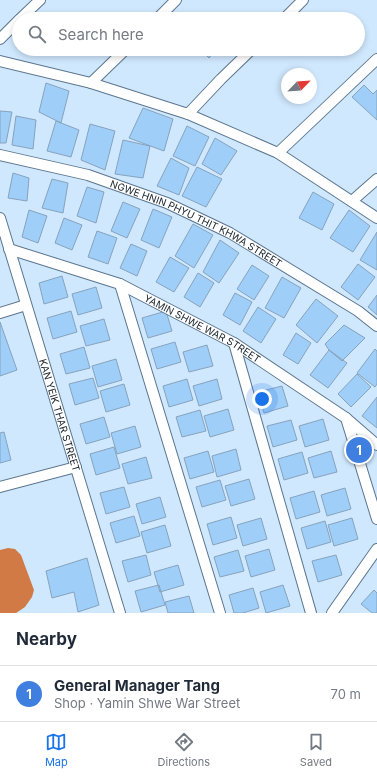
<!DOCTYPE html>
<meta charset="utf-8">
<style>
body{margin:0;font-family:Inter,sans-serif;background:#f2f2f3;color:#1f2937}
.compass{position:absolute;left:281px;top:68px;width:36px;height:36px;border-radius:50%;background:#fff;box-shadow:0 2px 6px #0003;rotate:65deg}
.you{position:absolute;left:262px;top:399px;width:14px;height:14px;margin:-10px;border:3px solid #fff;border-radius:50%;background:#1a73e8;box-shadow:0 0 0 6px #1a73e833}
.badge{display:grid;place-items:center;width:26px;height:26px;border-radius:50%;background:#1a73e8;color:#fff;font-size:13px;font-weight:700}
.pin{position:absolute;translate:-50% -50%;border:2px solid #fff;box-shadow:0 1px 4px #0006}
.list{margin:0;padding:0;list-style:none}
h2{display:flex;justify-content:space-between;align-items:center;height:52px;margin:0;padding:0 16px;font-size:17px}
h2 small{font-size:13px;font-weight:400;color:#747a83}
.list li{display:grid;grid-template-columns:26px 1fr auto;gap:12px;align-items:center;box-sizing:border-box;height:56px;padding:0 16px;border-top:1px solid #e0e1e3}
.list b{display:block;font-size:15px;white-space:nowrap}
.list p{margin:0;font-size:13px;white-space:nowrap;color:#747a83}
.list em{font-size:13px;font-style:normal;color:#747a83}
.icon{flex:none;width:22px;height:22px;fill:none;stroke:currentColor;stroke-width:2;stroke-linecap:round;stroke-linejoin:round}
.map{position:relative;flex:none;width:377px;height:613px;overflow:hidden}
.search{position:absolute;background:#fff;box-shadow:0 2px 6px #0003;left:12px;right:12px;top:12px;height:44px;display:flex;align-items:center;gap:10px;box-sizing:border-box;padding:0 14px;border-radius:22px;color:#747a83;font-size:15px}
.sheet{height:108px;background:#fff}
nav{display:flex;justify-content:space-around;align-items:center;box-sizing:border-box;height:56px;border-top:1px solid #e0e1e3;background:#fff;font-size:11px;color:#747a83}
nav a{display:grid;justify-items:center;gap:2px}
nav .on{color:#1a73e8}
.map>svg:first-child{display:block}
</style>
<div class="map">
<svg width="377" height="613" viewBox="0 0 377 613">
<rect width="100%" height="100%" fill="#d0e8fe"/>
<path fill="#d17a46" d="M8,548l7,1 6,6 13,35 -2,7 -7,10 -9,6h-16v-63z"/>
<path fill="#9fcef8" stroke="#86a3bd" d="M200,49h16l-7,9z
M46,83l23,8 -8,32 -22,-11z
M364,85l9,9 4,-4v30l-25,-23z
M143,108l30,11 -9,32 -35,-13z
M0,111l12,1 -6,31h-6z
M16,116l20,4 -3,29 -21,-4z
M56,121l23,9 -8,27 -24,-6z
M90,124l25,7 -10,39 -24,-10z
M187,126l22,11 -14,29 -22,-10z
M215,138l22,13 -16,24 -19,-11z
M123,140l27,6 -7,32 -28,-4z
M171,158l18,10 -10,27 -22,-9z
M197,167l25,12 -16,28 -24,-11z
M13,173l16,5 -2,23 -19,-3z
M52,179l16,4 -5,30 -21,-5z
M87,187l17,5 -8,31 -19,-7z
M313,192l21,12 -12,26 -23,-12z
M123,202l17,7 -13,29 -16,-7z
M153,209l19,8 -13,31 -18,-8z
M29,210l18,6 -9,27 -16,-6z
M349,210l21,16 -17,26 -23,-14z
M64,218l18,7 -10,25 -17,-7z
M193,224l20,11 -19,33 -19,-12z
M97,231l20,7 -9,26 -20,-7z
M377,232v38l-17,-10z
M220,240l19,13 -20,30 -16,-11z
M131,244l16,7 -10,25 -17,-8z
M170,257l19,11 -15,24 -18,-10z
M358,264l17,13 -17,23 -17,-13z
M252,265l17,11 -15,24 -17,-11z
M198,273l16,10 -14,24 -16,-10z
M62,276l6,21 -24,7 -5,-21z
M282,277l19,11 -17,30 -19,-10z
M96,287l6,21 -24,7 -6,-21z
M235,293l17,9 -12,23 -17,-10z
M377,295v20l-9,-8z
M316,299l22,17 -21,27 -21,-18z
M258,307l18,12 -15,24 -18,-12z
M71,311l6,21 -24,7 -6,-21z
M166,311l6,20 -24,7 -6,-20z
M104,319l6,21 -24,6 -6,-20z
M0,322l17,48 -17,6z
M344,325l21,13 -23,23 -13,-11 -4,-6z
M296,333l15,10 -13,21 -15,-9z
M175,342l6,20 -24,7 -6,-20z
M207,345l6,21 -24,6 -6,-20z
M84,347l6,21 -24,6 -6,-20z
M375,349l2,2v33l-2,3 -18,-14z
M329,350l18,13 -19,25 -18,-13z
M116,359l6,21 -24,7 -6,-21z
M357,374l14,13 -20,20 -13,-13z
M93,378l6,20 -24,7 -6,-21z
M187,379l6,21 -24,7 -6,-21z
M217,379l5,20 -23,7 -6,-20z
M124,384l6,21 -24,7 -6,-21z
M282,386l6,20 -24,7 -6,-21z
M377,397v31l-15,-12z
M228,409l6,21 -24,7 -6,-21z
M200,410l6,21 -24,6 -6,-20z
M104,417l6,20 -24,7 -6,-20z
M323,419l6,21 -24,7 -6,-21z
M291,420l6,20 -24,7 -6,-21z
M135,426l6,21 -24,7 -6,-21z
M4,432l7,28 -11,3v-30z
M114,447l6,21 -24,7 -6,-21z
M236,449l5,21 -24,7 -5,-21z
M208,451l6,21 -24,7 -6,-21z
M331,451l6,21 -23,6 -6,-20z
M302,452l6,21 -24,7 -6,-21z
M146,457l6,21 -24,6 -6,-20z
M249,479l6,20 -24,7 -6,-20z
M220,480l6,20 -24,7 -6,-20z
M124,487l6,20 -24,7 -6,-21z
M345,488l6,21 -24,7 -6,-21z
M314,491l6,21 -24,7 -6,-21z
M160,497l6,20 -24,7 -6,-20z
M134,516l6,20 -24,7 -6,-20z
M231,517l6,21 -24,7 -6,-21z
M261,518l6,21 -24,7 -6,-21z
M352,518l6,21 -24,7 -6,-21z
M325,521l6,21 -24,7 -6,-21z
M165,525l6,21 -24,7 -6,-21z
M269,549l6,21 -24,7 -6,-21z
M238,550l6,21 -24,6 -6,-20z
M146,555l5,20 -23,7 -6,-21z
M336,555l6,20 -24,7 -6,-21z
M87,558l12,47 -21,7 -4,-20 -22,6 -6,-27z
M178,565l6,20 -24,7 -6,-20z
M159,585l6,20 -24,7 -6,-21z
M283,585l7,21 -24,7 -6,-21z
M253,588l6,20 -16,5h-9l-5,-18z
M374,590l3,3v20h-5l-11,-9z
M189,596l5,17h-26l-3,-11z"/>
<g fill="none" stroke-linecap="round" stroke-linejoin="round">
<g stroke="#5b768f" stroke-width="12">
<g id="minor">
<path d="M20,19l20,-19"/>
<path d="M157,19l19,-19"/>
<path d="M284,19l19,-19"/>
<path d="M0,39l19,-19"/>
<path d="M0,61l91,22 97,31 90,39 99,65"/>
<path d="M91,83l35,-34"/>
<path d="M188,114l33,-35 31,-30"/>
<path d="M278,153l99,-94"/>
<path id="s1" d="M0,155l88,20 79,28 63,30 128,78 19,15"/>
<path d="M352,201l25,-22"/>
<path id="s2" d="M0,218l120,395"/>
<path id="s3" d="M9,249l111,35 114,59 112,75 31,27"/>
<path d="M120,284l100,329"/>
<path d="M0,313l26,-8"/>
<path d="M234,343l77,270"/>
<path d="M346,418l31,101"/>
<path d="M0,487l76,-20"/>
<path d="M332,613l45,-64"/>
</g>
</g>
<use href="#minor" stroke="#fff" stroke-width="10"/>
</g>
<g text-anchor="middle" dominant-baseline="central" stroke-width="4" stroke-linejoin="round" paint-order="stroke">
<g font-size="10" fill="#17222c" stroke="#d0e8fe">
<text stroke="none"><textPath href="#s1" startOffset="209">NGWE HNIN PHYU THIT KHWA STREET</textPath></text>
<text stroke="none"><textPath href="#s3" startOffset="210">YAMIN SHWE WAR STREET</textPath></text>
<text stroke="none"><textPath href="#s2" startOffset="206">KAN YEIK THAR STREET</textPath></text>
</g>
</g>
</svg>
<svg class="compass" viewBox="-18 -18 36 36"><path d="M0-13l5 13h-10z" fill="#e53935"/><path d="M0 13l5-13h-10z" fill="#747a83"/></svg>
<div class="you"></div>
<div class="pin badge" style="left:359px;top:450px;background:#3f7fe0">1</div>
<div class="search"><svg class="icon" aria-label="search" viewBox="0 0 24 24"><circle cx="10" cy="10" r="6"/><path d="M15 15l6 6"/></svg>Search here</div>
</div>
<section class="sheet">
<h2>Nearby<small></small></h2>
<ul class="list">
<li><span class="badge" style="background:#3f7fe0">1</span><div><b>General Manager Tang</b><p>Shop · Yamin Shwe War Street</p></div><em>70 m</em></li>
</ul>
</section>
<nav>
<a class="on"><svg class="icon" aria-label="map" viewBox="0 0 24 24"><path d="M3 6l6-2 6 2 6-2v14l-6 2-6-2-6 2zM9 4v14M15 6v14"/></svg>Map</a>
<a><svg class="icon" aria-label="directions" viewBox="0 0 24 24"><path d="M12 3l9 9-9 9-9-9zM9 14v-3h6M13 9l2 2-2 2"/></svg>Directions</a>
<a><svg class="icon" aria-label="saved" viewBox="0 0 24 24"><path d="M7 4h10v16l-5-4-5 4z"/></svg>Saved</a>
</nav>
